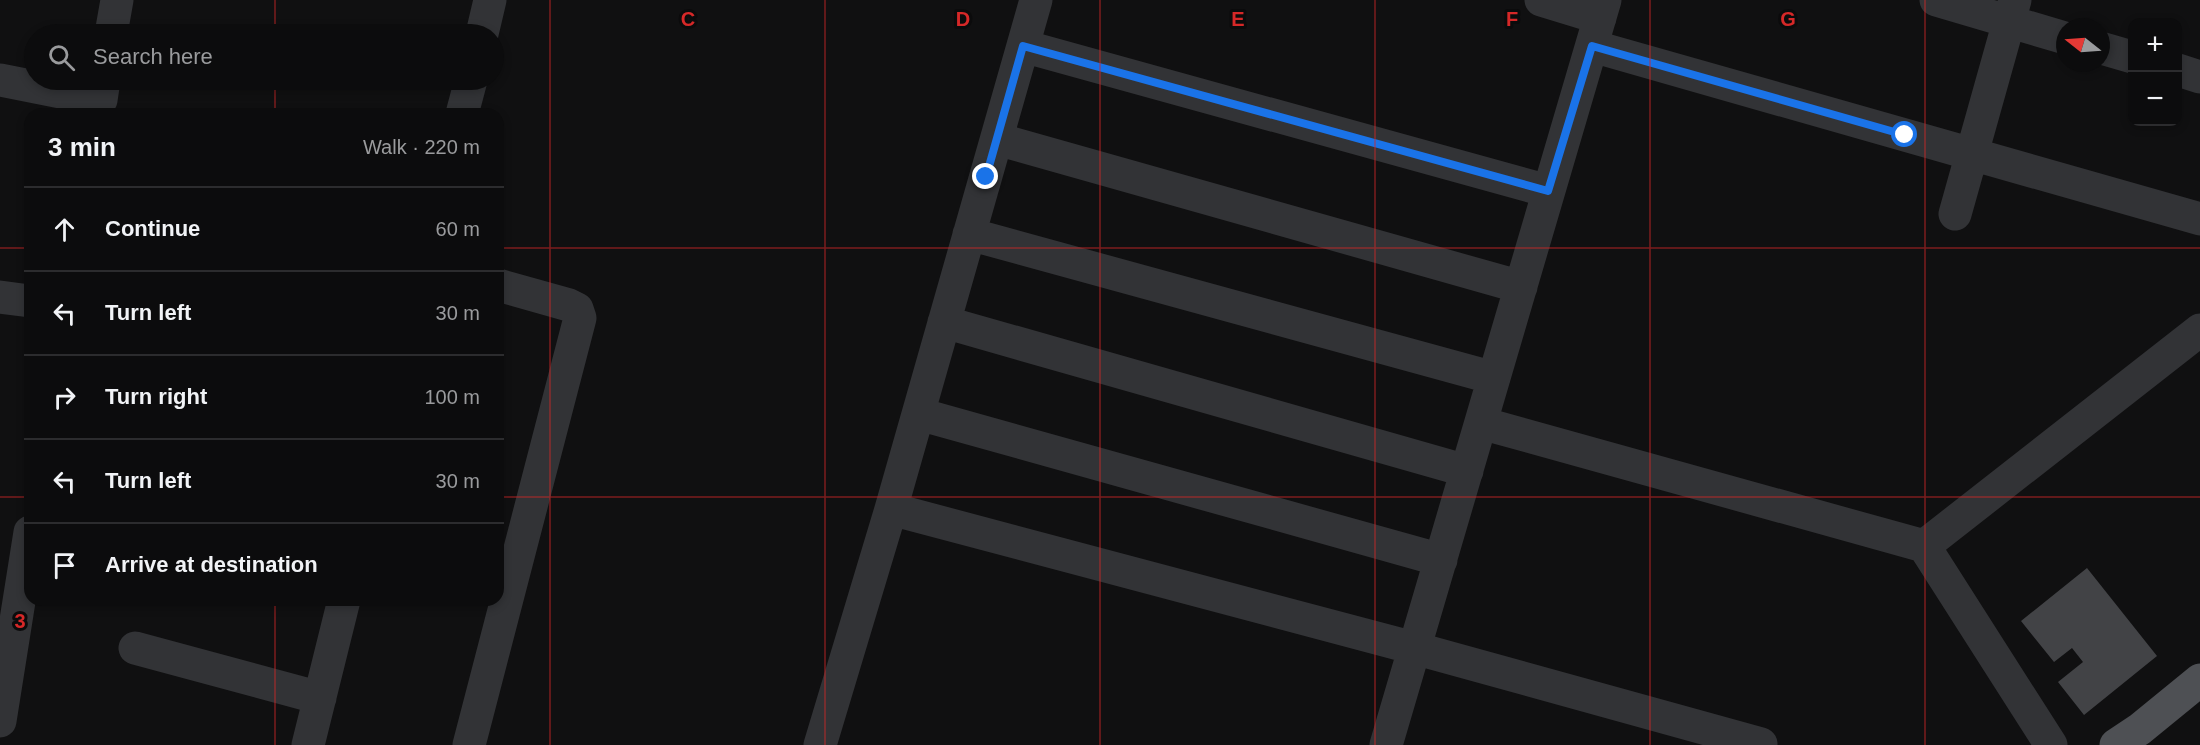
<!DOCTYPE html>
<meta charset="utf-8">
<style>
body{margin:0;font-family:Arial,sans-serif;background:#1a1a1b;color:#f1f3f6}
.controls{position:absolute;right:18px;top:18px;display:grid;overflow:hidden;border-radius:12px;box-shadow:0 3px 9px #0003}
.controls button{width:54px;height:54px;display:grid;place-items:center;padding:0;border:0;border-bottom:2px solid #2c2c2e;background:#0c0c0d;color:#f1f3f6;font:30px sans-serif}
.compass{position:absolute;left:2056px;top:18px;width:54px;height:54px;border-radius:50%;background:#0c0c0d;box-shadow:0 3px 9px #0003;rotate:287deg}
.stop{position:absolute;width:18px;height:18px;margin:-14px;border:4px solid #1a73e8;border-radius:50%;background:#fff}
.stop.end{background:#1a73e8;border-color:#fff;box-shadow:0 2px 6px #0008}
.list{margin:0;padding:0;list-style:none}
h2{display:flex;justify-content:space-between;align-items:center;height:78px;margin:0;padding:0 24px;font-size:26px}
h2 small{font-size:20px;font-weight:400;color:#9a9b9d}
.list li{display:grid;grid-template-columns:39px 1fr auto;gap:18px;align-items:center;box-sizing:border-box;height:84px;padding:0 24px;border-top:2px solid #2c2c2e}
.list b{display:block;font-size:22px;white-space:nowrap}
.list em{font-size:20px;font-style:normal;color:#9a9b9d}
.icon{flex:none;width:33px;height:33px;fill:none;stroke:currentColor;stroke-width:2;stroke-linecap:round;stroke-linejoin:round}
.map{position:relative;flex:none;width:2200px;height:745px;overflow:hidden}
.search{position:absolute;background:#0c0c0d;box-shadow:0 3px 9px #0003;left:24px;top:24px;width:480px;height:66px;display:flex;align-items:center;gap:15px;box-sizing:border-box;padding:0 21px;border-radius:33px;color:#9a9b9d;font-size:22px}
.panel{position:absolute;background:#0c0c0d;box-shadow:0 3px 9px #0003;left:24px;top:108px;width:480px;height:498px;border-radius:18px}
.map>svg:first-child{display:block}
</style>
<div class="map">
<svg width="2200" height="745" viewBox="0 0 2200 745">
<rect width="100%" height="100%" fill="#101011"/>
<path fill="#424346" d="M2087,568l70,88 -73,59 -26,-33 25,-20 -11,-14 -18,14 -33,-41z"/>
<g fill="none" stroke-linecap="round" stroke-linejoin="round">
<path stroke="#323336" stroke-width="33" d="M1541,0l59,18
M1936,0l129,38
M111,34l6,-34
M482,34l8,-34
M1023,46l525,145
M1592,46l608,173
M2101,48l31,9
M2178,70l22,7
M0,80l101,20 3,-20
M462,114l9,-34
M997,139l524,148
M1955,214l60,-214
M969,234l525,144
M0,297l30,4
M944,322l523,149
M919,414l522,146
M1481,423l443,123
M891,509l523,139 347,96
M135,648l185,50
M0,721l30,-189
M308,745l36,-145
M469,745l111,-427 -3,-9 -8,-4 -71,-20
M820,745l71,-236 145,-509
M1386,745l219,-745
M2051,745l-127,-199 276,-216"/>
<path stroke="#4e5054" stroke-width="33" d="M2116,745l24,-16 60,-49"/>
</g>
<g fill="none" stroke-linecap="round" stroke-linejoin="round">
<path stroke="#1a73e8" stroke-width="8" d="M986,177l37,-131 525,145 44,-145 313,89"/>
</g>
<path fill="none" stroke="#d62828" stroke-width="1.5" stroke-opacity="0.55" d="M275,0v34M550,0v745M825,0v745M1100,0v745M1375,0v745M1650,0v745M1925,0v745M275,80v34M0,248h30M498,248h1702M0,497h30M498,497h1702M275,600v145"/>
<g font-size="20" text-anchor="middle" font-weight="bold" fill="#d62828" stroke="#0b0b0c" stroke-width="6" stroke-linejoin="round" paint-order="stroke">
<text x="688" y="26">C</text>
<text x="963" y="26">D</text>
<text x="1238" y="26">E</text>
<text x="1512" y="26">F</text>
<text x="1788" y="26">G</text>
<text x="20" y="628">3</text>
</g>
</svg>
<div class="controls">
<button>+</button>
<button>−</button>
</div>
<svg class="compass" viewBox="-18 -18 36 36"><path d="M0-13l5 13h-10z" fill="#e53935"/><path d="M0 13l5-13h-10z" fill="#9a9b9d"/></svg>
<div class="stop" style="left:1905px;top:135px"></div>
<div class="stop end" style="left:986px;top:177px"></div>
<div class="search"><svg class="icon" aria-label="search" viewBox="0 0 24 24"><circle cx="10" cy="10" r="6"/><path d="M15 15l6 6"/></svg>Search here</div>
<section class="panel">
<h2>3 min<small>Walk · 220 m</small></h2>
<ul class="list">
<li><svg class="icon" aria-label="ahead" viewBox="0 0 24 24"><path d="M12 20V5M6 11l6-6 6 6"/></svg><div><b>Continue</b></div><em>60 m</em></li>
<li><svg class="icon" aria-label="left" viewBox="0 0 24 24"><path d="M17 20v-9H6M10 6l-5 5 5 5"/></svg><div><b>Turn left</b></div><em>30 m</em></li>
<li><svg class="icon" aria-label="right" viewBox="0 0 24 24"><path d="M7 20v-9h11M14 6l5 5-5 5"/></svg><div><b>Turn right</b></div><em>100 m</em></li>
<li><svg class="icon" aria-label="left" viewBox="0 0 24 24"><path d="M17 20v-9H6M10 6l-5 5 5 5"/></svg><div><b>Turn left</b></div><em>30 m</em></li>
<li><svg class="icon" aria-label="arrive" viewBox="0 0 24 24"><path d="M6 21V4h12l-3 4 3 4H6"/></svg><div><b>Arrive at destination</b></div></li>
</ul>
</section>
</div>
